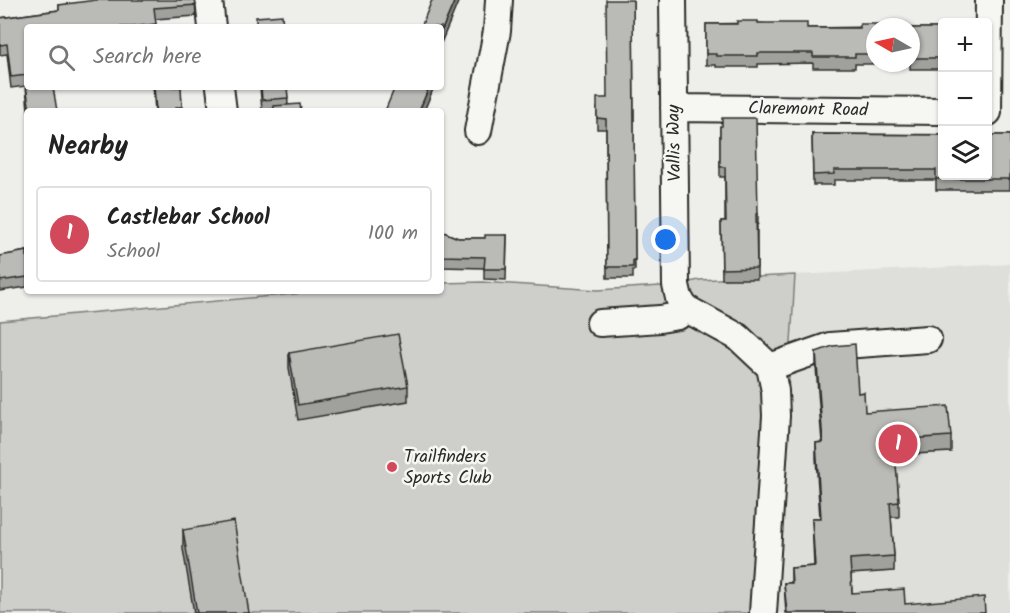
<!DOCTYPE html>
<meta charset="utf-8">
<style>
body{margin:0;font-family:Kalam,sans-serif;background:#f6f6f6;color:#222}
.controls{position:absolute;right:18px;top:18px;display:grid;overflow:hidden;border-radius:6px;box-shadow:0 2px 4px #0004}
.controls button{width:54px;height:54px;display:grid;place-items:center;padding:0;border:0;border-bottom:2px solid #e0e0e0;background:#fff;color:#222;font:30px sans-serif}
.compass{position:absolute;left:866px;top:18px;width:54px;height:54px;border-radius:50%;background:#fff;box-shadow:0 2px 4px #0004;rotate:279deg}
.you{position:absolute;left:666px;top:240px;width:21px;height:21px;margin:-15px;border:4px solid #fff;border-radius:50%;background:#1a73e8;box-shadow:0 0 0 9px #1a73e833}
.badge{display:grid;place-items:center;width:39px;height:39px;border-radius:50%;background:#d1495b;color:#fff;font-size:20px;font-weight:700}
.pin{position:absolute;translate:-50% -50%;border:3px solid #fff;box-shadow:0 2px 6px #0006}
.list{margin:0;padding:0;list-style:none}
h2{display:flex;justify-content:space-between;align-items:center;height:78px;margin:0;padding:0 24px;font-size:26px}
h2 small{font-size:20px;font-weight:400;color:#767676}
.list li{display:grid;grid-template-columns:39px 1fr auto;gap:18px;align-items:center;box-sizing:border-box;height:96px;margin:0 12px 12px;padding:0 12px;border:2px solid #e0e0e0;border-radius:6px}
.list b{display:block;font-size:22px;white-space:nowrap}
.list p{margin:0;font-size:20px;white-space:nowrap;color:#767676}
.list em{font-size:20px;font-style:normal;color:#767676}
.icon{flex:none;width:33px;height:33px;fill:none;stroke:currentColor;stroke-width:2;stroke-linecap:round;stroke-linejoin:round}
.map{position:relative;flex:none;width:1010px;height:613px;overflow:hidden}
.search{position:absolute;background:#fff;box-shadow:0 2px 4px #0004;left:24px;top:24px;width:420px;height:66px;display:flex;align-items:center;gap:15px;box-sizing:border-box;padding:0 21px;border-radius:6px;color:#767676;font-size:22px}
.panel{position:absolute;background:#fff;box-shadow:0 2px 4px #0004;left:24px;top:108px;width:420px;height:186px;border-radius:6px}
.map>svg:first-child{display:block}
</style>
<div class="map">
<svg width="1010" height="613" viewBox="0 0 1010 613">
<rect width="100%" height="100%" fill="#eeeeea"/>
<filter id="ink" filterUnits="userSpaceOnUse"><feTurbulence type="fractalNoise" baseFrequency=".0167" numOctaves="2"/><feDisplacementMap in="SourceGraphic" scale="12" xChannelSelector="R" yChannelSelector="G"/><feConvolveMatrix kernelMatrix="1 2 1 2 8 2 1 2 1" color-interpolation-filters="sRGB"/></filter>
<g filter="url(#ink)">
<path fill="#dededb" d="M1010,264v349h-235l20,-338z"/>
<path fill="#cececa" stroke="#7c7c7a" stroke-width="1.5" d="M795,275l-20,338h-775v-292l324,-30h117v-8l41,-1 116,8 78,-5 23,-5z"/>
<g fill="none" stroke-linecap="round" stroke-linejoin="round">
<g stroke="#2b2b2b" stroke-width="30">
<path id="minor" d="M209,0l3,27
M673,0l3,285 3,13 6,10 53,29 32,30 5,24 1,25 -13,197
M220,87l3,24
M674,108l268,3
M988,112l1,-112
M478,131l19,-100 2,-31
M600,323l60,-4 18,-3 7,-8
M770,367l60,-21 98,-7"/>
</g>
<use href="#minor" stroke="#f6f6f2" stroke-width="26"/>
</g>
<path fill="#a0a09d" stroke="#2b2b2b" stroke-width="1.5" d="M195,0l1,16 -41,3 1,8h-129v60l30,24h-29l-2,-25 -15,2 -4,-34 -7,1v-37l59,-8v-5z
M633,0l2,270h-2v8h-26l-1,-149h-9v-21l10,-10z
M758,23l49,5 68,-1v36h36v-35h30l1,-4v45h-32v-5h-55v4h-42v-5l-55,1v3h-42v-2h-10v-41z
M153,87h28l1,24h-27z
M260,87h27l1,18 -14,4 -12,2z
M720,126l38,88v10h-1v55h-35l-1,-58h4v-44h-5z
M812,134l198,1v55h-74v-10h-102v5h-21z
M441,231l17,7h27l22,-3 -1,45 -22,-1v-11l-43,-1z
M27,251v36l-27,4v-35z
M816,352l42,41 7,19 86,24v16l-56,3 4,47v15h-8l3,39v15l-43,3 1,19 53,11 80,9h-199l-2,-30h7v-15l23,-2 -2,-48h8l-4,-60v-15l6,-1 -6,-75z
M289,353l119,33v15l-110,19 -9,-52z
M183,530l66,83h-55l-11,-64z"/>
<path fill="#828280" stroke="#2b2b2b" stroke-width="1.5" d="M455,0h4l-18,43v-11z
M429,87h5l-10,24h-5z"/>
<path fill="#babab7" stroke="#2b2b2b" stroke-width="1.5" d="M96,0h99l1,5 -42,3 2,16 -25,3h-104v23h-1l1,11v14l-16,2 -4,-33 -7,1v-27l59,-8v-5z
M432,0h23l-14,32v-5h-20z
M606,0h27l2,260h-2v7h-26l-1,-148 -9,-1v-20h10z
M282,15l1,12h-27v-10z
M737,21h21v2h49v5h53v-4h43v3h-28v27h-20v3h-42v-4h-55v3h-42v-2h-10v-30h31z
M941,24h1v34h-31v-30h30z
M26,85l1,2h26l4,24h-27z
M154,87h27l1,20h-6v4h-20z
M261,87h26l1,11 -26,2z
M395,87h34l-10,24h-34z
M300,104l1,7h-27v-5z
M722,118h34l2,96h-2l1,54 -35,1 -1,-48h5l-1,-54h-5v-41h2z
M812,134l130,1v41h45v-41h23v44h-74v-9h-102v4l-21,1z
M441,231l17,7h27v-3h22l-1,34h-22l1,-12 -44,-1z
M27,251v26l-27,4v-25z
M398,334l10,52 -110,19 -9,-52z
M855,344l3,49 6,-1 1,20 83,-6 3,30 -57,4 5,62 -9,1 4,53 -44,3 2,34 52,-4 1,15 79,-7 1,16h-198l-3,-30h8l-1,-15 24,-2 -3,-48h9l-5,-75 7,-1 -7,-90 17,-6z
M234,521l15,92h-52l-14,-83z"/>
</g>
<circle fill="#d1495b" stroke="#f6f6f2" stroke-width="2" cx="392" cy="467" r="6"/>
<g text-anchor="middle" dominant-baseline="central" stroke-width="5" stroke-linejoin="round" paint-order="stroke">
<g font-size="18" fill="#2b2b2b" stroke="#f6f6f2">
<text transform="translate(808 110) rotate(1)">Claremont Road</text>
<text transform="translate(675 143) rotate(-91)">Vallis Way</text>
</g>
<g font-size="18" fill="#2b2b2b" stroke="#f6f6f2" text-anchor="start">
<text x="404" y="457">Trailfinders<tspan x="404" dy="21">Sports Club</tspan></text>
</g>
</g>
</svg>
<div class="controls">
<button>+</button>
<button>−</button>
<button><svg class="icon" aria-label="layers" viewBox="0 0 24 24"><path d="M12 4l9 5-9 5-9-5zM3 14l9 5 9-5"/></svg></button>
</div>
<svg class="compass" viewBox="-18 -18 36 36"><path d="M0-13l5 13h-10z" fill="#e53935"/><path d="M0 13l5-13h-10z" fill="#767676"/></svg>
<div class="you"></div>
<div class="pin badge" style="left:898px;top:444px">1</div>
<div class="search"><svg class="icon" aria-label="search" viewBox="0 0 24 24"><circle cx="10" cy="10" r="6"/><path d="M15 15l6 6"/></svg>Search here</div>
<section class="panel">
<h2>Nearby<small></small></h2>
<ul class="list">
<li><span class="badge">1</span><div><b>Castlebar School</b><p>School</p></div><em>100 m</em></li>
</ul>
</section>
</div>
